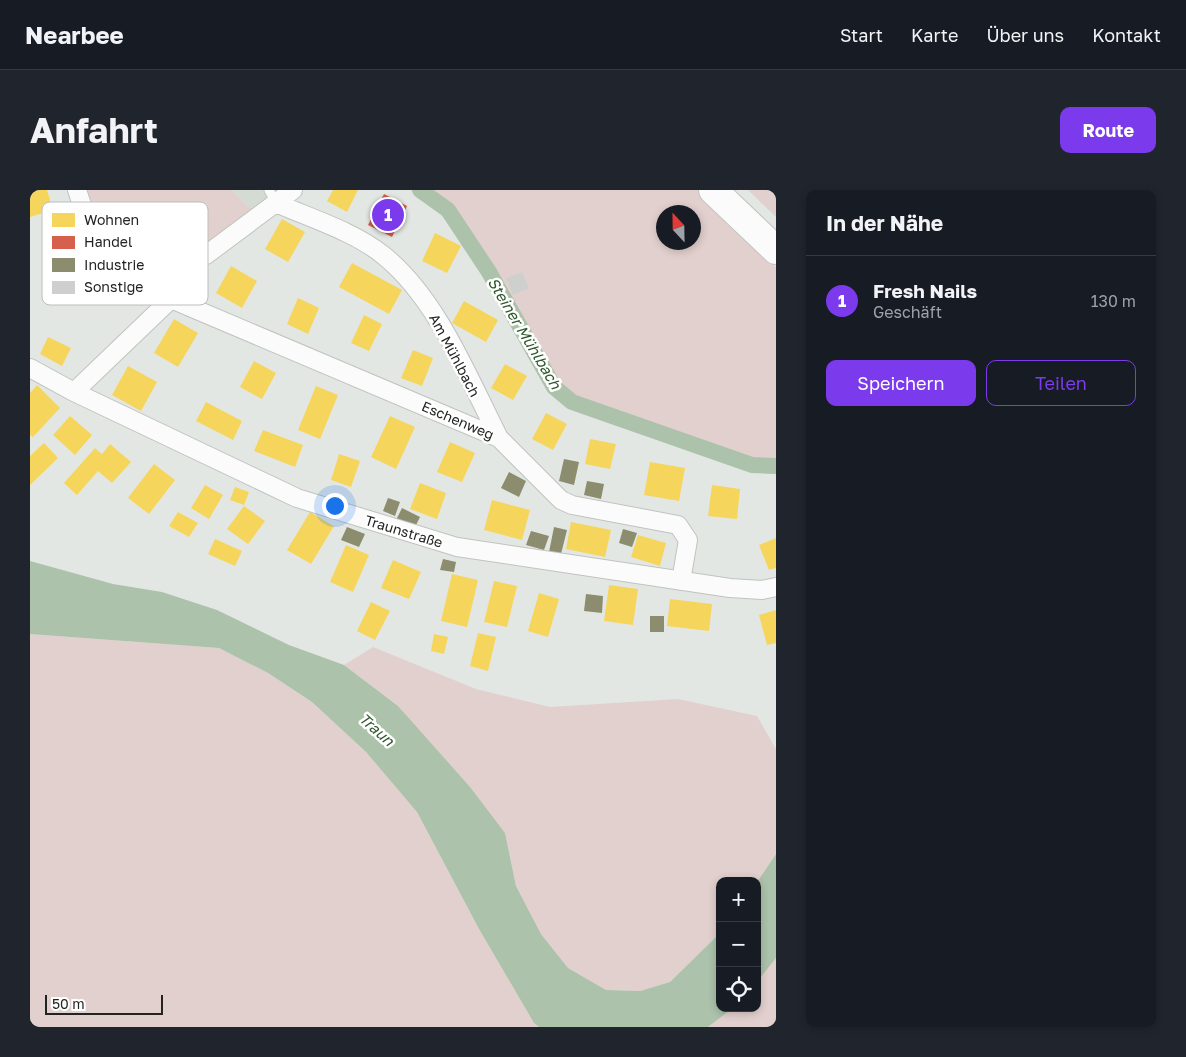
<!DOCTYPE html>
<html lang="de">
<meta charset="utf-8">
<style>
body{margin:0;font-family:"Golos Text",sans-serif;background:#20242c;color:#f1f3f6}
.controls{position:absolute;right:15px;bottom:15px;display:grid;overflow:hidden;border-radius:10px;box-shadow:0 2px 8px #0003}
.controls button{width:45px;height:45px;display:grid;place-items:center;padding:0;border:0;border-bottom:1px solid #363941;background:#171b24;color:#f1f3f6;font:25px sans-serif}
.compass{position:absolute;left:626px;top:15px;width:45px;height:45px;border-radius:50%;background:#171b24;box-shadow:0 2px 8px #0003;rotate:338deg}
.scale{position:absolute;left:15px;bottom:12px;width:118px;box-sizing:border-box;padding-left:5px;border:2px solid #222421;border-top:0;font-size:14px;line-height:18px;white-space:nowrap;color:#222421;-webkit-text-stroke:4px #fff;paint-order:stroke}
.you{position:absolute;left:304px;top:315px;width:18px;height:18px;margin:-12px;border:4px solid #fff;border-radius:50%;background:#1a73e8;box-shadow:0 0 0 8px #1a73e833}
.badge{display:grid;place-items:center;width:32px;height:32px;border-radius:50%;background:#7c3aed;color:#fff;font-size:16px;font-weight:700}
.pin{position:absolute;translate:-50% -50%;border:2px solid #fff;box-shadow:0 1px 5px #0006}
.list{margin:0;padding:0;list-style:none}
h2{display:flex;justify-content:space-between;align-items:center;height:65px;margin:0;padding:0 20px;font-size:21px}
h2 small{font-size:16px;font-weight:400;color:#9ea1a6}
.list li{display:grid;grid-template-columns:32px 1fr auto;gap:15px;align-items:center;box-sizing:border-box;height:90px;padding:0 20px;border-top:1px solid #363941}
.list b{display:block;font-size:19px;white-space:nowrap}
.list p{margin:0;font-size:16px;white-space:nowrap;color:#9ea1a6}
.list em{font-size:16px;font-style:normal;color:#9ea1a6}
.actions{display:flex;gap:10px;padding:15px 20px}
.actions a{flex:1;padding:11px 0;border:1px solid #7c3aed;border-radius:10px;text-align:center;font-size:18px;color:#7c3aed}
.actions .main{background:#7c3aed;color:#fff}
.icon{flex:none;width:28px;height:28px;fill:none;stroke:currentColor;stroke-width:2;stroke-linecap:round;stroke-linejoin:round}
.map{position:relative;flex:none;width:746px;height:837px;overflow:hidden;border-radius:10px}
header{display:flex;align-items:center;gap:30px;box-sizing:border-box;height:70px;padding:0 25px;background:#171b24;border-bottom:1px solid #363941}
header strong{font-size:24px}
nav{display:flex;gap:28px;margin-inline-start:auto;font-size:18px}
.intro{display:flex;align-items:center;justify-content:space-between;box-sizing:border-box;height:120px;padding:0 30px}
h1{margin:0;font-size:35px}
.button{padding:12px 22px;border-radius:10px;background:#7c3aed;color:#fff;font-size:18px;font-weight:700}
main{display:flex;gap:30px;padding:0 30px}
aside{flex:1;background:#171b24;border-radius:10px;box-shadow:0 2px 8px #0003}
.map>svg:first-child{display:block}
</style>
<header>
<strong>Nearbee</strong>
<nav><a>Start</a><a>Karte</a><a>Über uns</a><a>Kontakt</a></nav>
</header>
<div class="intro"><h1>Anfahrt</h1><a class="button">Route</a></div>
<main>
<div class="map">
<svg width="746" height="837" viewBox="0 0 746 837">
<rect width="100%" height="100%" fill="#e3e7e3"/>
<path fill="#d3dbd2" d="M202,0h50l-26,21 -11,-7z"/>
<path fill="#e2d0ce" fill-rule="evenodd" d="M56,0h146l13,14 11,7c-16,12 -32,27 -50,37 -7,4 -19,3 -27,4 -48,3 -78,-15 -93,-62z
M386,0h282l78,77v205l-5,2 -204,-70 -114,-180 -17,-18zM634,22h30v30h-30z
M718,0h28v27z
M0,444l189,14 49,25 44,29 54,50 51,60 62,117 55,94 5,4h-509z
M343,457l103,42 74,18 128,-8 79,17 19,33v105l-19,28 -37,-1v52l-50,49 -30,9 -34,-1 -38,-22 -27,-34 -25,-48 -11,-53 -107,-127 -54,-41z
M746,768v69h-68l25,-19h24v-26z"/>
<path fill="#acc2aa" d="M0,371l83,23 49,8 55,18 72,35 55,20 54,41 72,81 35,46 11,53 25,48 27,34 38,22 34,1 30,-9 50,-49v75h13l-25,19h-169l-5,-4 -55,-94 -62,-117 -51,-60 -54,-50 -44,-29 -49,-25 -189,-14z
M746,664v104l-19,24v-100z"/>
<path fill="#f6d55c" d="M0,0h17l6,20 -23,7z
M303,0h25l-11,22 -20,-11z
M252,29l23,13 -17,30 -23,-13z
M405,43l26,13 -14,27 -25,-12z
M322,73l50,27 -13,24 -50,-27z
M201,76l26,15 -15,27 -26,-15z
M268,108l21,10 -11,26 -21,-10z
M434,111l34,19 -12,22 -34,-19z
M334,125l18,9 -13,27 -18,-8z
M144,129l24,14 -20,34 -24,-14z
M18,147l23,11 -9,18 -22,-12z
M383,160l20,8 -11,28 -21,-8z
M224,171l22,12 -14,26 -22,-12z
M475,174l22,12 -14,24 -22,-12z
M98,176l29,16 -16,29 -29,-16z
M7,195l23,23 -27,29 -3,-2v-42z
M286,196l22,9 -18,44 -22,-9z
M176,212l36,19 -9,19 -37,-19z
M516,223l21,11 -14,26 -21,-11z
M40,226l22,19 -17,20 -22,-20z
M360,226l25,11 -19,42 -25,-12z
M233,240l40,15 -8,22 -41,-16z
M560,249l26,5 -6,25 -25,-5z
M420,252l25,11 -13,29 -25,-10z
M14,253l14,15 -28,27v-29z
M80,254l21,18 -19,21 -14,-12 -21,24 -13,-12 31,-35 7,6z
M309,264l21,7 -9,26 -20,-7z
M620,272l35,6 -6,33 -35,-6z
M124,274l21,16 -26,34 -21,-16z
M390,293l26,10 -9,26 -27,-10z
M175,295l18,10 -14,24 -18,-11z
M682,295l28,4 -3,30 -29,-3z
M205,297l14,5 -5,13 -14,-5z
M462,310l38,10 -8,30 -38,-10z
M214,316l21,15 -17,23 -21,-15z
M148,322l20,11 -9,14 -20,-11z
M280,322l24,14 -23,38 -24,-14z
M541,332l40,8 -6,27 -39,-8z
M608,345l28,8 -6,23 -29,-9z
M746,348v30l-7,2 -10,-25z
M185,349l27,12 -7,15 -27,-12z
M316,355l23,10 -16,37 -23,-10z
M363,370l28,12 -12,27 -28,-11z
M422,384l26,6 -11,47 -26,-6z
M464,391l23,5 -10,41 -23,-5z
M579,395l29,4 -5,36 -29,-4z
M509,403l20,6 -11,38 -20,-6z
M640,409l42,5 -3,27 -42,-5z
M341,412l19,9 -15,29 -18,-9z
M746,420v33l-9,2 -8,-30z
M448,443l18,4 -8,34 -18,-5z
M404,444l14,3 -4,17 -13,-3z"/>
<path fill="#d6604d" d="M354,4l23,12 -15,31 -24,-12z"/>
<path fill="#8c8c6e" d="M534,269l15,3 -5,23 -15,-4z
M479,282l17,9 -7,16 -18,-9z
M557,291l17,3 -3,15 -17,-4z
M358,308l12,4 -5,14 -12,-5z
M372,318l18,9 -6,12 -18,-9z
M317,337l18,7 -6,13 -18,-7z
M524,337l13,3 -6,24 -12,-2z
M593,339l14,4 -5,14 -13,-4z
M501,341l18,5 -5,14 -18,-5z
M413,369l13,3 -2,10 -14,-2z
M556,404l17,2 -1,17 -18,-2z
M620,426h14v16h-14z"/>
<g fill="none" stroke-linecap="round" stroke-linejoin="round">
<path stroke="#acc2aa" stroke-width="16" d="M390,0l28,20 41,62 65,115 18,15 180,63 24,1"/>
</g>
<path fill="#ced0cd" d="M492,82l7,16 -16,7 -7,-17z"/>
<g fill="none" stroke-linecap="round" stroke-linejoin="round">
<g stroke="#c0c3c0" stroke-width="11">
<path id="lane" d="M239,0l7,13"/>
</g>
<g stroke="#c0c3c0" stroke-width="20">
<path id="street" d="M47,0l11,33 37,33 45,7 36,-8 87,-65
M246,13c34,15 79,29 107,52 54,43 85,122 116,183
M141,109l328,139 62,62 11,5 106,20 10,15 -7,41
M0,178l44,24 223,106 160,49 273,41 32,2 14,-3
M44,202l97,-93 -1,-36"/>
</g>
<g stroke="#c0c3c0" stroke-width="30">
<path id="primary" d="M683,0l63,60"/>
</g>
<use href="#lane" stroke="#fbfbfb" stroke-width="9"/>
<use href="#street" stroke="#fbfbfb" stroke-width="18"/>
<use href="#primary" stroke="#fbfbfb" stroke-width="28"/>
</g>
<g text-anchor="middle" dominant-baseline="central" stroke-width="5" stroke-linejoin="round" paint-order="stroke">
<g font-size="14" fill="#222421" stroke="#fff">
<text transform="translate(425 165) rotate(62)">Am Mühlbach</text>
<text transform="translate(428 230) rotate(23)">Eschenweg</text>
<text transform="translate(374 341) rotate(17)">Traunstraße</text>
</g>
<g font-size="15" font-style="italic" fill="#2d572a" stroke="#fff">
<text transform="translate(495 143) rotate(59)">Steiner Mühlbach</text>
<text transform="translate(347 539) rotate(42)">Traun</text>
</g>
</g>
<rect x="12" y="12" width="166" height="103" rx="8" fill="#fff" stroke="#bdbdbc" stroke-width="1"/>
<rect x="22" y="23" width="23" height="14" fill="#f6d55c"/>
<rect x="22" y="46" width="23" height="13" fill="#d6604d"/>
<rect x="22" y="68" width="23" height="14" fill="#8c8c6e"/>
<rect x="22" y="91" width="23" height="13" fill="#ced0cd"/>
<g font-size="14" fill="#222421">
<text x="54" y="35">Wohnen</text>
<text x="54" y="57">Handel</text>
<text x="54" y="80">Industrie</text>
<text x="54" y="102">Sonstige</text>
</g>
</svg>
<div class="controls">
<button>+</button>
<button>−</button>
<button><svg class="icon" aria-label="locate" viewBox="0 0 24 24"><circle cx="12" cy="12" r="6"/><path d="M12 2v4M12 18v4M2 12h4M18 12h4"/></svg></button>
</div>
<svg class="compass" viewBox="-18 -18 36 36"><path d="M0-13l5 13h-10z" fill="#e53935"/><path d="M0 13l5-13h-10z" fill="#9ea1a6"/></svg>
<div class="scale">50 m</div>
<div class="you"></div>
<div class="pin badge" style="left:358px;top:25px">1</div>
</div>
<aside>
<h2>In der Nähe<small></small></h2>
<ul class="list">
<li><span class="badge">1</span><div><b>Fresh Nails</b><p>Geschäft</p></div><em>130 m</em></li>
</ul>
<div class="actions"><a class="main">Speichern</a><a>Teilen</a></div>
</aside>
</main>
